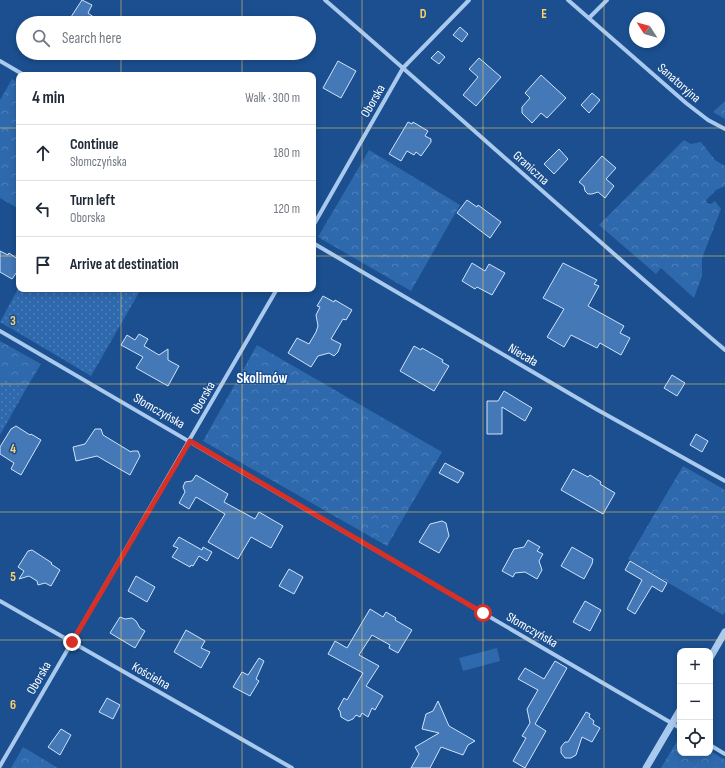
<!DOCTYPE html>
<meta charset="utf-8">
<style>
body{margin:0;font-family:"Sofia Sans Condensed",sans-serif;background:#f6f6f7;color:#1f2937}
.controls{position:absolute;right:12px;bottom:12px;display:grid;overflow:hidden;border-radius:8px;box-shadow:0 2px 6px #0003}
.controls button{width:36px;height:36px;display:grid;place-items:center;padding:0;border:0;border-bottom:1px solid #e0e1e3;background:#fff;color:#1f2937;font:20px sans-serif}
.compass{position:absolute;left:629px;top:12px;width:36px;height:36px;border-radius:50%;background:#fff;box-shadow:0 2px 6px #0003;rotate:306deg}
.stop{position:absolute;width:12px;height:12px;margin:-9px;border:3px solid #d93025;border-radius:50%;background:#fff}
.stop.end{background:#d93025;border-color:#fff;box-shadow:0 1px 4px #0008}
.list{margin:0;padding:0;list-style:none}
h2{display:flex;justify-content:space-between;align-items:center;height:52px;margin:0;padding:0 16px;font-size:17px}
h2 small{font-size:13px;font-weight:400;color:#747a83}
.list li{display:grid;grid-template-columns:26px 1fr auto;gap:12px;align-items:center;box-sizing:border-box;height:56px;padding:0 16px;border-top:1px solid #e0e1e3}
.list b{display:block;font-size:15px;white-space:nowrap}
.list p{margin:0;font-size:13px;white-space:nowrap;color:#747a83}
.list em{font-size:13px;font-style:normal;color:#747a83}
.icon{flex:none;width:22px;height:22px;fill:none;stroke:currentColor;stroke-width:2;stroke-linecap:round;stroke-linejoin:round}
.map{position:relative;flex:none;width:725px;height:768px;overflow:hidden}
.search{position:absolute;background:#fff;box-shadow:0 2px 6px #0003;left:16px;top:16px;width:300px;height:44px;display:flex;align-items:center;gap:10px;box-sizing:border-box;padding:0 14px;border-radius:22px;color:#747a83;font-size:15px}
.panel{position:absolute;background:#fff;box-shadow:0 2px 6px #0003;left:16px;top:72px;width:300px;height:220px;border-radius:8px}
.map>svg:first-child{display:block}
</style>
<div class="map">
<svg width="725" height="768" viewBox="0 0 725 768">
<defs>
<pattern id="grass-dots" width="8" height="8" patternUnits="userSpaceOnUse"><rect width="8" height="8" fill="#2e69ad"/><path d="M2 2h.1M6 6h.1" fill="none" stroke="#4d80b9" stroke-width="1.8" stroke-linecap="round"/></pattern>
<pattern id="forest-crowns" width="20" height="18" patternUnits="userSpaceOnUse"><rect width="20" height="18" fill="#2e69ad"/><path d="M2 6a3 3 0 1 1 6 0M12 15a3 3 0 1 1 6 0" fill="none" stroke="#4d80b9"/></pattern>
</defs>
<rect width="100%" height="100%" fill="#1b4f8f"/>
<path fill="url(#grass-dots)" d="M19,287v2h122l-50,87 -91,-54z
M0,378l7,2 19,9 -26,46z"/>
<path fill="url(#forest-crowns)" d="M12,79l7,4v126l-19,-11v-98z
M725,101v18l-12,-7z
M684,140l7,4 10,-2 14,18 10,6v20l-9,4 -10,10 1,3 4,1 4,-3 6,8 -19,49v18l-8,22 -33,-30 -5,6 -57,-49z
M369,150l91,55 -49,86 -93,-54z
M0,341l41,23 -15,25 -19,-9 -7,-2z
M257,345l185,107 -55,94 -184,-105z
M683,466l42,24v122l-2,3 -95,-56z
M680,736v17h30v-2l15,9v8h-64z
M23,747l35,21h-47z"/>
<path fill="#2e69ad" d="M497,648l3,13 -37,10 -4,-13z"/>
<path fill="#4478b7" stroke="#cfe3fa" d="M82,0l10,5 -4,8 14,10h-35z
M460,27l8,7 -6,8 -9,-7z
M438,51l7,6 -6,7 -8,-6z
M479,58l22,19 -25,29 -13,-11 15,-18 -9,-8z
M338,61l18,10 -15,27 -18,-10z
M541,75l25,23 -19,20 -6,-5 -9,10 -10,-10v-6l8,-9 -5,-5z
M592,93l8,7 -11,13 -8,-8z
M408,122l4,2 1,-2 15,9 -3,5 6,3v3l-10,14 -5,-4 -2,3 -7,-4 -6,10 -12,-7z
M559,149l9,10 -14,15 -10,-10z
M602,156l14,12 -10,11 8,7 -9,12 -7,-6 -6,2h-4l-3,-3 -1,-5 -5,-4z
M467,200l10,7 1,-2 23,17 -11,16 -33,-25z
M0,251l8,4 1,-2 10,7v9l-7,10 -12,-7z
M472,263l13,8 4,-7 16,9 -13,22 -15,-8 -2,2 -13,-8z
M563,263l34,17 -3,4 5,2 -11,20 36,20 -4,7 10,5 -9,17 -21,-12 -3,5 -26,-13 -7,12 -17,-10 17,-28 -21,-11z
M323,296l11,6 1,-2 17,10 -6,10 -3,-1 -12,20 10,5 -3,8 -4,4 -5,-3 -11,3 -7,11 -23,-14 9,-15 12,6 7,-12 2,-6 -2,-11 4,-8 -3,-1z
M139,334l9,5 -4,7 15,9 9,-6v11l11,6 -11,20 -32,-18 7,-11 -22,-12 6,-10 8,5z
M414,346l7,4 1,-2 21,12 -1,2 7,4 -15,25 -34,-20z
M672,375l13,8 -8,13 -13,-8z
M504,391l28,17 -7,13 -23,-14v27h-15v-33h11z
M16,426l14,9 1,-1 10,6 -20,35 -10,-6 3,-6 -14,-9v-7l11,-18z
M95,429h6l2,6 28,17 1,-1h6l2,5 -10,19 -33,-19 -21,5 -3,-14 12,-3z
M696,434l12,7 -6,11 -12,-7z
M445,463l19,10 -6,10 -19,-10z
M573,469l15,8 2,-2 11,7 -1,2 15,9 -12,21 -42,-24z
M196,475l32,19 -4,8 31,17 4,-7 24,14 -12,22 -20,-11 -13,22 -30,-17 17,-28 -29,-17 -7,12 -10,-6 6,-11 -2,-5 2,-5 7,-1z
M442,521l4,2 3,13 -10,17 -20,-11 11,-18z
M179,537l23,13 1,-3 9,5 -5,9 -8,-5 -6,10 -2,-1 -1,2 -18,-10 6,-9 -5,-2z
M528,540l12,7 -3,4 6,3 -4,7 3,9 -5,9 -12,-7 -10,1 -2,4 -11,-6 12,-22 10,-2z
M572,547l21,12 -1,5 -8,15 -23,-13z
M32,550l20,13 -1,1 9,6 -9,16 -6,-3 -7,2 -1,-4 -8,-5 -10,3 5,-8 -6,-4 10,-16z
M630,561l37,22 -5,9 -10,-6 -17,28 -8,-5 15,-29 -17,-10z
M289,569l14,8 -9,17 -15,-8z
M136,576l19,11 -8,15 -19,-11z
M585,601l16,9 -11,21 -17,-9z
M370,609l13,8 3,-5 10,6 -1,2 17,10 -14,23 -9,-5 1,-3 -18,-10 -13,20 20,11 -13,20 17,10 -8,14 -3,-2 -4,9 -6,-4 -2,4 -4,-2 -3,4 -5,2 -7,-4 -1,-6 -2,-2 6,-11 3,2 16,-27 -35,-19 7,-13 12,7z
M120,617l5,2 7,-1 4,3 4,7 5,3 -10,17 -25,-15z
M186,630l19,11 -4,7 9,4 -9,16 -27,-16z
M259,658l5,3 -8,18 3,2 -9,15 -17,-9 9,-15 6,3z
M555,661l12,7 -32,56 11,7 -21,37 -12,-7 13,-23 -4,-2 8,-13 -3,-14 11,-19 -20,-11 7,-11 19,11z
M107,698l13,7 -7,14 -14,-7z
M438,701l11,25 26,15 -7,4 -5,10 -22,-8 -11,21h-19l8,-14 -4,-7 24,-14 -17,-4 4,-15 7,-3z
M586,712l4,2 -1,3 5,4 -1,3 7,4 -8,14 -10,-5 -6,18 -5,3h-6l-4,-5v-6l4,-5h3z
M61,729l10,6 -11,20 -12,-8z"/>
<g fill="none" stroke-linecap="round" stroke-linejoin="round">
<path stroke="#a9c9ee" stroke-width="4" d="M325,0c134,116 265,235 400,350
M568,0l118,103 22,17 17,9
M589,18l18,-18
M0,61l24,14
M313,226l90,-158 66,-68
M313,243l283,166 129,72
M0,331l680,397
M0,601l292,167
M710,745l15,9
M0,766l277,-477"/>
<path stroke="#a9c9ee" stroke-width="7" d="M710,658l15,-26
M646,768l34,-58"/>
</g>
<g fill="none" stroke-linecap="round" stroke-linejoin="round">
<path stroke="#d93025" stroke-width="5" d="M72,642l118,-201 293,172"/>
</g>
<path fill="none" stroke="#ffd166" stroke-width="1" stroke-opacity="0.55" d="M121,0v23M242,0v23M362,0v768M483,0v768M604,0v768M121,53v22M242,53v22M0,128h19M313,128h412M0,256h19M313,256h412M121,289v479M242,289v479M0,384h725M0,512h725M0,640h725"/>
<g text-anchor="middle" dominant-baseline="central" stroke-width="3" stroke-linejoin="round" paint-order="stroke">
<g font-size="13" fill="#fff" stroke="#1b4f8f">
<text transform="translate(679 83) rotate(41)">Sanatoryjna</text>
<text transform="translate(373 101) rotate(-60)">Oborska</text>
<text transform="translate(531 168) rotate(42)">Graniczna</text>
<text transform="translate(523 355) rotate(30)">Niecała</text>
<text transform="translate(203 398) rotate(-60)">Oborska</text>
<text transform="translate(159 411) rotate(30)">Słomczyńska</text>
<text transform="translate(532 630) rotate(30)">Słomczyńska</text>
<text transform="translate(151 676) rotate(30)">Kościelna</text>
<text transform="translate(39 678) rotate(-60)">Oborska</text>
</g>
<g font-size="15" font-weight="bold" fill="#fff" stroke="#1b4f8f">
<text x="262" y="378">Skolimów</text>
</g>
</g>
<g font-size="13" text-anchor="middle" font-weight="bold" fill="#ffd166" stroke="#1b4f8f" stroke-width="3" stroke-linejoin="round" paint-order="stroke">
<text x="423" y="18">D</text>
<text x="544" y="18">E</text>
<text x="13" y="325">3</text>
<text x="13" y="453">4</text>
<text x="13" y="581">5</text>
<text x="13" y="709">6</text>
</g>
</svg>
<div class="controls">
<button>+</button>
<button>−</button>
<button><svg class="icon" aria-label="locate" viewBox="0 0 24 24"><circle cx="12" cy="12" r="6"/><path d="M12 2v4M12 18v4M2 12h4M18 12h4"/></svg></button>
</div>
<svg class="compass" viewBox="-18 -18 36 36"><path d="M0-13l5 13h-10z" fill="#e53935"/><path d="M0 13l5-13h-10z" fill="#747a83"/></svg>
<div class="stop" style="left:483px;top:613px"></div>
<div class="stop end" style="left:72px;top:642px"></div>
<div class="search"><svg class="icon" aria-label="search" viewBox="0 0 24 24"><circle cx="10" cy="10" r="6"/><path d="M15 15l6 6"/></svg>Search here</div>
<section class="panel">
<h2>4 min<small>Walk · 300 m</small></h2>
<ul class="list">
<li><svg class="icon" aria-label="ahead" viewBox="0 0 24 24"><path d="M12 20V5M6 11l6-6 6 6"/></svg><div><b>Continue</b><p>Słomczyńska</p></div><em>180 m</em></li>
<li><svg class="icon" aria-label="left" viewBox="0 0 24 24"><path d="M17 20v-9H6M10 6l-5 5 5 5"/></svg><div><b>Turn left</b><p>Oborska</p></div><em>120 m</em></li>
<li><svg class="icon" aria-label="arrive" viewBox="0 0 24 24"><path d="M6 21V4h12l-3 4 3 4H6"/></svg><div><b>Arrive at destination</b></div></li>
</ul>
</section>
</div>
